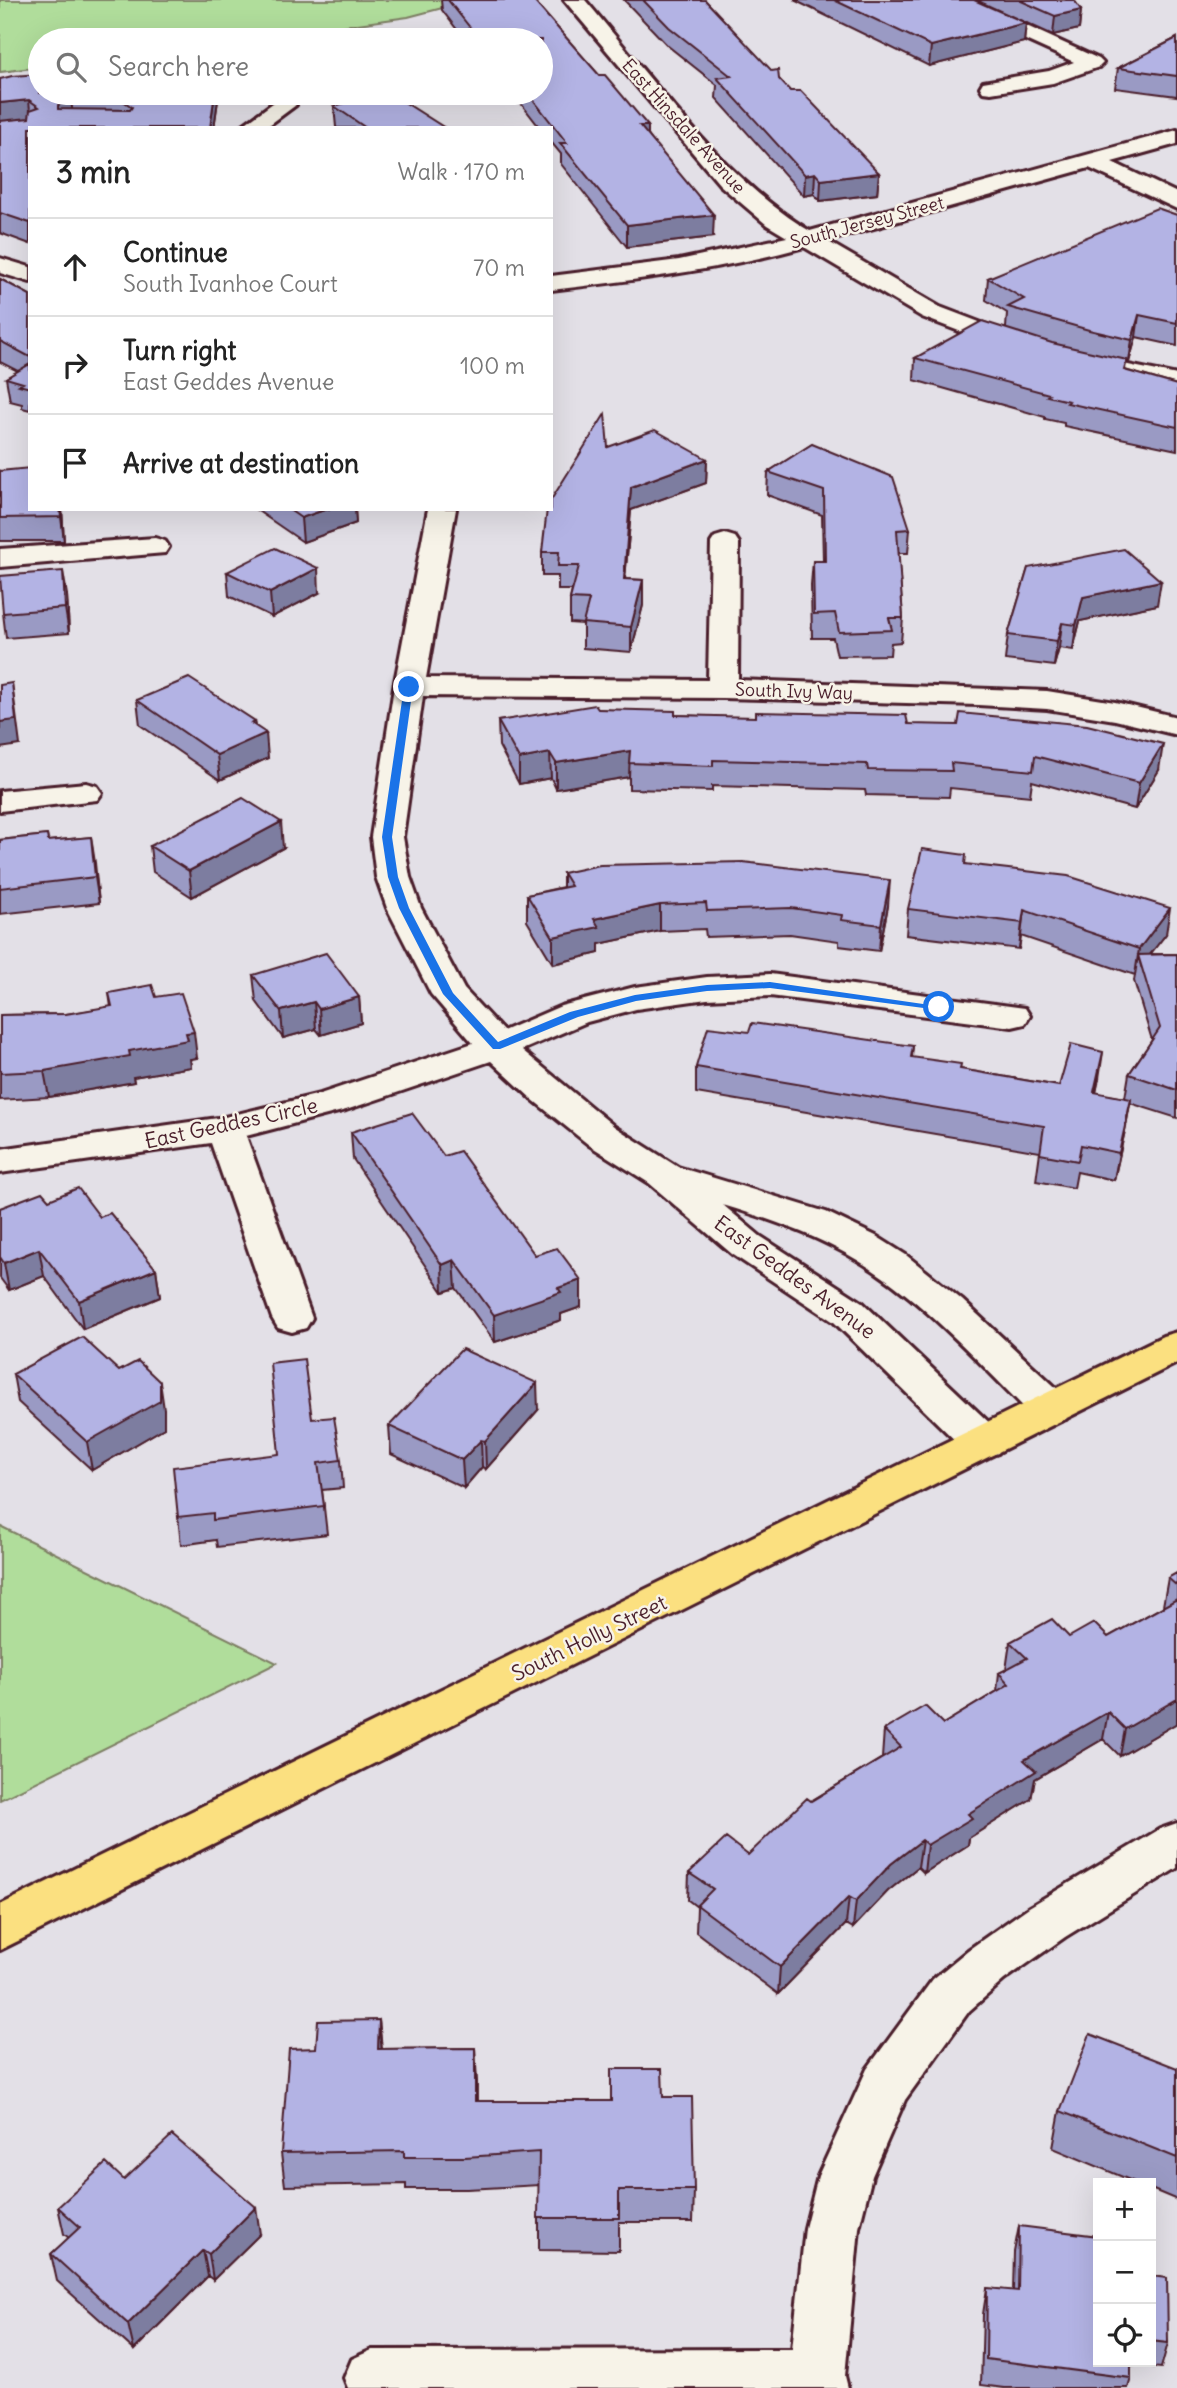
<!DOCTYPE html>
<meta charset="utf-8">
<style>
body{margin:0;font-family:Delius,sans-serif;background:#f2f2f2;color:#222}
.controls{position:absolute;right:21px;bottom:21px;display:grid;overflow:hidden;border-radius:0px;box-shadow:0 7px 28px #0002}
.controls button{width:63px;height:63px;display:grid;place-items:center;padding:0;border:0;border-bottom:2px solid #e0e0e0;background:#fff;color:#222;font:35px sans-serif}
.stop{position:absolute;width:21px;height:21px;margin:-16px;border:5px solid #1a73e8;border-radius:50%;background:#fff}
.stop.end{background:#1a73e8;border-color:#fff;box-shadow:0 2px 7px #0008}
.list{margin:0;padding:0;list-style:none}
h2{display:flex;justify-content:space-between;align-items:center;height:91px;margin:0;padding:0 28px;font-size:30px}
h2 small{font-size:23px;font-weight:400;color:#767676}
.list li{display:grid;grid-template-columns:46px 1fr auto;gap:21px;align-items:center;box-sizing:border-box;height:98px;padding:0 28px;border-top:2px solid #e0e0e0}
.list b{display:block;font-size:26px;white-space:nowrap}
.list p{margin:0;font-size:23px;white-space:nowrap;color:#767676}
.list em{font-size:23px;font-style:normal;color:#767676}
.icon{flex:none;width:38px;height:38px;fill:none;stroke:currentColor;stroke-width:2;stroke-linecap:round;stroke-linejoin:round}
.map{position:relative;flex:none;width:1177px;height:2388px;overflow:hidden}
.search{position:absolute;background:#fff;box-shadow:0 7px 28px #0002;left:28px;top:28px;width:525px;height:77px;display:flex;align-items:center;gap:18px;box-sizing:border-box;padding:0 24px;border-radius:38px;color:#767676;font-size:26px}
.panel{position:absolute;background:#fff;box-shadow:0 7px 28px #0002;left:28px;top:126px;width:525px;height:385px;border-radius:0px}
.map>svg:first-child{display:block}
</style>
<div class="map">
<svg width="1177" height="2388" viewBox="0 0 1177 2388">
<rect width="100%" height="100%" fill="#e3e0e7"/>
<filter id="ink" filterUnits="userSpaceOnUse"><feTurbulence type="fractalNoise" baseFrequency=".0143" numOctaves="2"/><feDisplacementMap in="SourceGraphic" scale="14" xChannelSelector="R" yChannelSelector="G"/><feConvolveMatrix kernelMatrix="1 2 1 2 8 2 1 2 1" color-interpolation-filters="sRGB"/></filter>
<g filter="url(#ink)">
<path fill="#b0dd9b" stroke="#7d7e63" stroke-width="2" d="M0,0h473l-65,17 -166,23h-202v27l-40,5z
M0,1526l277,137 -277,137z"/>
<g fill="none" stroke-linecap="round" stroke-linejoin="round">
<g stroke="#4a1f2b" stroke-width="6">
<path id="minor" d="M564,0h21c65,76 139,180 225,231l367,-101v14l-65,18 65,31v16l-88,-41 -262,73 113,66 89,34 4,5 -4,5 -9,3 -98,-37 -118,-70c-83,23 -168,33 -253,43v-14l128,-16 108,-23 -20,-12 -47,-40z
M943,0h27l129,59 4,4 -4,4 -46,16 -62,10 -8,-1 -3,-5 3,-5 66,-11 25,-9 -128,-58z
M285,99l11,6 -31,23h-26l38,-28z
M0,258l30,9v15l-30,-9z
M1099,359l78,16v16l-87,-19 -4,-5 4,-5z
M428,509h28l-30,169 282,2 3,-137 4,-6 10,-3 10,3 4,6 -1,137 309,11 68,11 62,15v18l-62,-15 -68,-11 -69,-4 -255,-7 -300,-2 -20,141 7,40 11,31 43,81 39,42 58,-25 74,-19 72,-10 63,-3 255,34 5,8 -5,8 -13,3 -242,-31 -63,3 -71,10 -49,13 -65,28 93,77 63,40 148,45 50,24 30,19 56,45 104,97 6,11 -6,11 -15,4 -15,-4c-59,-58 -116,-124 -189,-165 -39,-22 -81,-36 -124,-49l37,31 102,66 136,129 6,11 -6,11 -15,4 -15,-4 -134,-131 -102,-68 -83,-71 -60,-38 -56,-45 -42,-39 -145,49 -100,26 66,182 -6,10 -14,4 -14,-4 -6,-10 -61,-175 -211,30v-24l225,-32 95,-23 153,-51 -42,-49 -44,-86 -11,-31 -5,-40 23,-150z
M155,538l10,3 4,6 -4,6 -165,14v-18z
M86,783l11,3 5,7 -5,7 -97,11v-20z
M1177,1823v45l-112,69 -61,43 -35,31 -64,89 -33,76 -13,52 -14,148 3,12h-500l-4,-10 8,-19 20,-9 420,-1 13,-121 13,-52 49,-107 66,-90 35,-29 61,-43 131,-78z"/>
</g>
<g stroke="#4a1f2b" stroke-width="6">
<path id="major" d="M1177,1332v31l-1177,587v-45l1163,-569z"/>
</g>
<use href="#minor" fill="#f7f3e8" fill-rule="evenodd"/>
<use href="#major" fill="#fbe080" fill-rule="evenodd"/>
</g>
<path fill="#9a9ac4" stroke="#4a1f2b" stroke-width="2" d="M441,0h92l66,75 49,51v9l65,102 -86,10 -66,-83v-10l-10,-12v-14h-11l-27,-35h28v-53h-76l-23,-30z
M624,0h81l85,91 89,82 -2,21 -57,7 -6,-7 -10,2 -88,-98 1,-13 -49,-39z
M794,0h180l52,23 -2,19 -95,24z
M976,0h98l7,10 -2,19 -26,6z
M1177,38v58l-62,-8 3,-20z
M0,79l219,14 -5,35h-184v116l-30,-11z
M334,106l111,22h-108l-1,-1z
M1177,215v131l-41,-9 -7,25h-3l-1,8 52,15v65l-113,-24v-3l-19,-4v-2l-131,-37 1,-22 91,-30 1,-15 -21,-13 2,-22z
M0,279l30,16v115l-8,-2v-4l-12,-3 -4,-23 12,-7 -18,-9z
M812,444l98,85 -2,24h-10l5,65 -2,24 -10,1 -1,12 -53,1 -4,-18h-21l-1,-53 2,-24h10l-1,-46 -55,-20 1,-23z
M608,447l99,12 -1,24 -75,27 -6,69 18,1v25l-12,47 -48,-4v-24l-13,-1v-24l2,-9h-14v-14h-16v-24z
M0,471l62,38 2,32h-64z
M255,509h100l1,14 -53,19z
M1028,568l129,37 -77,16 -7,29 -14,-2 -5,18 -49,-6 3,-25z
M227,572l92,21 -47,24 -43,-21z
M67,595l2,38 -63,5 -3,-25z
M137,700l118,21 1,5 12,32 -48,22 -80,-55z
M598,709l77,6 233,9 251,46 -24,39 -103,-28 -2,15 -80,-8 -1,9 -83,-2 -1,-5 -153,-4v5l-83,-2v-12l-73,12 -5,-11 -32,6 -20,-38 -1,-25z
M47,835l1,6 43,-4 8,66 -99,11v-74z
M150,846l133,2 -91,49 -39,-25z
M965,864l201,70 -16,20h27v164l-47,-15 -4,23 -12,54 -37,-8 -3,16 -38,-7 4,-29 -344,-59v-26l53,-35 164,14 -1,12 48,11 99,17 40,-8 -3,15 29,5 4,-24 23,-34 -18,-59 1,-6 -114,-39 -2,13 -113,-14 2,-26z
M563,873l325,33 -9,45 -40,-5v-5l-49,-7 -84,3 -1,-8 -45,2 -61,13v9l-46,11 -26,-43v-26l36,-8z
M253,975l106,22 2,26 -40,12 -5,-6 -33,9 -27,-37z
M109,993l47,4 41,61 -7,1 1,8 -58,10 1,5 -85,15 -49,3v-85l66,-1 45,-7z
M351,1132l93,24 91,99 46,25v27l-20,7v6l-66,22 -39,-54 -13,4 -90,-133z
M49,1200l51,17 56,52 4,28 -77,32 -39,-53 -35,14 -9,-12v-70z
M119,1371l45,38v19l-72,42 -74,-68 -5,-28z
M538,1410l-52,59 -4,-2 -18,21 -73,-34 -2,-28z
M312,1419l29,41 2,28 -21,2 5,44 -110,13 -1,-7 -35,5 -3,-28 101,-63z
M1177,1573v150l-57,33 -17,-17 -68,40 -4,20 -62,39 -1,7 -44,28 -6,-6 -30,24 -35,37 -7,-4 -68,70 -82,-62 1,-25 -9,-7 1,-27 59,-18 63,-54 71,-43 2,-28 59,-6 54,-33 2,-18 7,-3 4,-28 59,-5h39l56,-31h-1l5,-28z
M379,2020l3,29 93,-1 2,53h134l52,-4 31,93 -1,32h-74v29l-80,-1v-65l-72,4h-61v-5l-121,2 -4,-33 35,-105z
M1177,2068v132l-26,-11v-6h-14l-84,-35 7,-37z
M124,2180l136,54 -47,46 -5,-4 -74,74 -77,-69 -6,-27 18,-16 -5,-4 -6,-27z
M1019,2226l79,136h53v-86l17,67 -7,25 -30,-3v13l-3,10h-124l-23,-3 2,-71 4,-26 26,3 1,-39z"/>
<path fill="#7d7da0" stroke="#4a1f2b" stroke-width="2" d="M1081,10l-2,19 -26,6 2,-19z
M1026,23l-2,19 -95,24 2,-20z
M215,93h4l-5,35h-4z
M71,98l2,20 -15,-9v-4z
M29,100l2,21 -31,3v-21z
M640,126h8v20z
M815,173l-1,21 -10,2 1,-21z
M879,173l-2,21 -57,7 1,-21z
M714,215l-1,22 -86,10v-22z
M1139,315l-3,22 -7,25 3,-22z
M707,459l-1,24 -75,27 -8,93 1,-24 7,-92z
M60,509h2l2,32z
M327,509h28l1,14 -53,19 -2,-24z
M318,568l1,25 -47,24 -2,-24z
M63,571l4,24 2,38 -4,-25z
M643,580v25l-12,47v-25z
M1161,581l-4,24 -77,16 -7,29 3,-25 7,-28z
M1062,623l-3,25 -5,18 3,-25z
M12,683l8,62 -20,3v-26z
M255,721l2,16 9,-4 2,25 -48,22 -3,-25 34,-32z
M1163,744l-4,26 -24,39 4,-26z
M630,751l-1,26 -73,12v-26z
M550,753l1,25 -32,6v-25z
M281,822l2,26 -91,49 -3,-26z
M91,837l4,26 4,40 -4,-26z
M890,880l-2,26 -9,45 2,-26z
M660,905v26l-61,13v9l-46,11v-27l41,-18z
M1170,908l-4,26 -25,32 -3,-11 -3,20 4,-26z
M1024,910l-3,26 -2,13 3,-26z
M359,997l2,26 -40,12 -2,-26z
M314,1002l2,27 -33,9 -2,-27z
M194,1032l3,26 -7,1 1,8 -58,10 1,5 -85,15 -5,-26 85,-20 57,-18z
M1103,1052l-4,26 -9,41 4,-27z
M1131,1099l-5,27 -12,54 5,-27z
M39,1249l5,27 -35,14 -5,-27z
M454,1260l2,28 -13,4 -1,-27z
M156,1269l4,28 -77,32 -4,-28z
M581,1280v27l-20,7v6l-66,22 -1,-27 64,-27z
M160,1382l4,27v19l-72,42 -5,-28z
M537,1383l1,27 -52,59 -1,-28z
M481,1440l1,27 -18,21 -2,-28z
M1177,1699v24l-57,33 5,-27z
M1108,1712l-5,27 -68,40 -4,20 -62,39 -1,7 -44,28 3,-28 97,-85z
M922,1840l-4,27 -30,24 -35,37 3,-27 35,-37z
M849,1897l-3,27 -68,70 2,-27z
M379,2020l3,33 -4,-4z
M475,2048l2,33 -1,53 -1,-33z
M256,2207l4,27 -47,46 -4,-26z
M203,2250l5,26 -74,74 -6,-26z"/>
<path fill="#b3b3e4" stroke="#4a1f2b" stroke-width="2" fill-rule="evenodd" d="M448,0h85l66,75h6l43,51h-8l74,89 -87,10 -67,-82h7l-39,-50h13v-53h-61z
M643,0h62l67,71 6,-1 1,9 11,12h11l78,82 -58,7 -6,-7 -10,2 -88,-97 14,-2 -62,-49z
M834,0h140l52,23 -95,23z
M1019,0h55l7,10 -26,6z
M1177,38v38l-59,-8z
M40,74v19h175l-5,35h-180v95l-30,-10v-92l29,-3 1,-8 9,-3 -10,-7 -29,3v-24l12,-3zM71,98h48l13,9 -2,3 -72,-1v-4z
M382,93h8l55,35h-79l-32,-22z
M1157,208l20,7v108l-38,-8 -7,25 -43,-10 -81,-23 16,-8 -36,-21z
M0,279l30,16v62l-30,-16z
M982,321l70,22 75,17 -3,10 53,15v42l-110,-24 2,-2 -22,-5 2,-2 -134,-36z
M30,364v24l-11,-3 4,-2 -17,-5z
M605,414l3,33 47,-17 52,29 -76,28 -7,92 19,1 -12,47 -48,-4 6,-23 -19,-1 9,-33h-21l1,-14h-17l5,-43h4v-9z
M812,444l81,33 17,52 -13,1 6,88h-14l3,12 -53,2 -4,-19 -21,1 -1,-53h12l-1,-70 -56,-19z
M30,468v41h30l1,8 -61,1v-47z
M288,509h39l-26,9z
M275,548l43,20 -48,25 -43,-21z
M1124,549l37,32 -78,16 -7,28 -14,-2 -5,18 -49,-6 20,-67z
M63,571l2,37 -62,5 -3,-37z
M189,678l66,43 -4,2 15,10 -49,22 -80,-55z
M12,683l4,37 -16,2v-37z
M595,705l3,4 77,2v4l81,2v-5l150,3 2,9 50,1 2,-12 127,12 76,19 -24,39 -104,-27 -2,15 -82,-8 1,8 -84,-1 -1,-6 -154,-4v6l-84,-3 1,-12 -74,12 -6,-10 -31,6 -21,-38z
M243,798l38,24 -92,49 -39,-25z
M47,835l1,6 43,-4 4,40 -95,11v-48z
M922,849l44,6 -1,9 103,12 102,32 -31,41 -115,-39 -2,13 -114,-14z
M743,862l147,18 -9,45 -40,-5 1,-5 -51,-7 -84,3 -1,-8 -46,2 -66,14 5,8 -46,10 -26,-42 44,-9 -8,-13 37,-8z
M326,953l33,44 -40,12 -5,-7 -33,9 -28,-36z
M1177,954v136l-48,-16 31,-46 -22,-73z
M152,985l4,12 25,-4 13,39 -8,1 2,7 -59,11 1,5 -86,15 -44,2v-58l66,-1 46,-8 -3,-13z
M752,1023l161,23 -2,11 50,7 -1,5 99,17 12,-42 32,8 -9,40 37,7 -12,54 -38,-8 -3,16 -38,-7 4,-28 -348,-59 12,-40 41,5z
M412,1113l32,43 16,-5 75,104 22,-7 24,32 -23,8 3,4 -67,23 -40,-55 -12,5 -91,-133z
M78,1188l22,29 10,-4 46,56 -77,32 -40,-52 -35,14 -4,-6v-49l42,-16 7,8z
M82,1337l37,34 19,-10 22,21v19l-73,41 -74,-68z
M462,1349l75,34 -52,58 -4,-1 -19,20 -73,-34z
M304,1359l8,60 22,-2 7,43 -23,3 6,43 -111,14v-7l-35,4 -5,-50 106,-13 -9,-91z
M1177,1573v13l-9,-8z
M1177,1599v100l-52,30 -17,-17 -84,48 12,11 -68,43 4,4 -45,27 -5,-5 -31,24 -35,37 -7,-4 -69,70 -83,-62 16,-16 -24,-16 37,-35 22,17 59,-57 4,3 90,-54 -17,-17 41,-24 18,18 66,-40 -10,-11 28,-15 -17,-16 42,-23 17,18 25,-14 14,14z
M379,2020l-1,29 97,-1v53h136v-32h51l1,28h29l2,93h-75v28h-81l1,-66 -74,5h-61v-6l-123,2 8,-104 27,-1 2,-27z
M1090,2034l87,34v90l-117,-47z
M172,2135l84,72 -47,47 -6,-4 -75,74 -77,-70 29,-27 -22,-20 48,-44 18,17z
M1019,2226l79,10v126h33v16l-145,-19 1,-71 31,3z
M1151,2276l16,2 1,65 -17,-2z"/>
</g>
<path fill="#1a73e8" d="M409,685l4,2 -21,150 6,40 11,31 44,85 45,49 72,-30 65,-17 72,-10 63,-3 174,25 -5,3 -169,-22 -63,3 -71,10 -58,16 -78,32h-7l-50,-55 -44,-86 -11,-31 -6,-40 22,-150z"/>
<g text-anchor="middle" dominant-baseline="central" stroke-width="5" stroke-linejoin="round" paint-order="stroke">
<g font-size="18" fill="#4a1f2b" stroke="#f7f3e8">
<text transform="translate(684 126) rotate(48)">East Hinsdale Avenue</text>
<text transform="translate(867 222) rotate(-15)">South Jersey Street</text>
<text transform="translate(794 691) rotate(2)">South Ivy Way</text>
</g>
<g font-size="21" fill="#4a1f2b" stroke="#f7f3e8">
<text transform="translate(231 1123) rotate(-12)">East Geddes Circle</text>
<text transform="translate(795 1277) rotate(36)">East Geddes Avenue</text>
<text transform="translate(589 1638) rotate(-26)">South Holly Street</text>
</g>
</g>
</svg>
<div class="controls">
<button>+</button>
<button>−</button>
<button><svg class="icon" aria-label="locate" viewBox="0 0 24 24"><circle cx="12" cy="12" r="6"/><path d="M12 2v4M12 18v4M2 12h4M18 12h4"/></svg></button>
</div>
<div class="stop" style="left:939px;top:1007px"></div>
<div class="stop end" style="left:409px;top:687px"></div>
<div class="search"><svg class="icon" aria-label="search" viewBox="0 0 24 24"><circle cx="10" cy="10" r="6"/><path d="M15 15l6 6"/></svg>Search here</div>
<section class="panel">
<h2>3 min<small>Walk · 170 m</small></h2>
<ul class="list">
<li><svg class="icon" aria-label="ahead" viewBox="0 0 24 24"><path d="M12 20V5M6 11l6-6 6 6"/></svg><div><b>Continue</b><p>South Ivanhoe Court</p></div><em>70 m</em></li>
<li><svg class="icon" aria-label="right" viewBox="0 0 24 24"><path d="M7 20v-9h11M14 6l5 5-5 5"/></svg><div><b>Turn right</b><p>East Geddes Avenue</p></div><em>100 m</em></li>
<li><svg class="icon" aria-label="arrive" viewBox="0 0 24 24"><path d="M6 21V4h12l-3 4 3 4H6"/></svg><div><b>Arrive at destination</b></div></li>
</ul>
</section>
</div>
